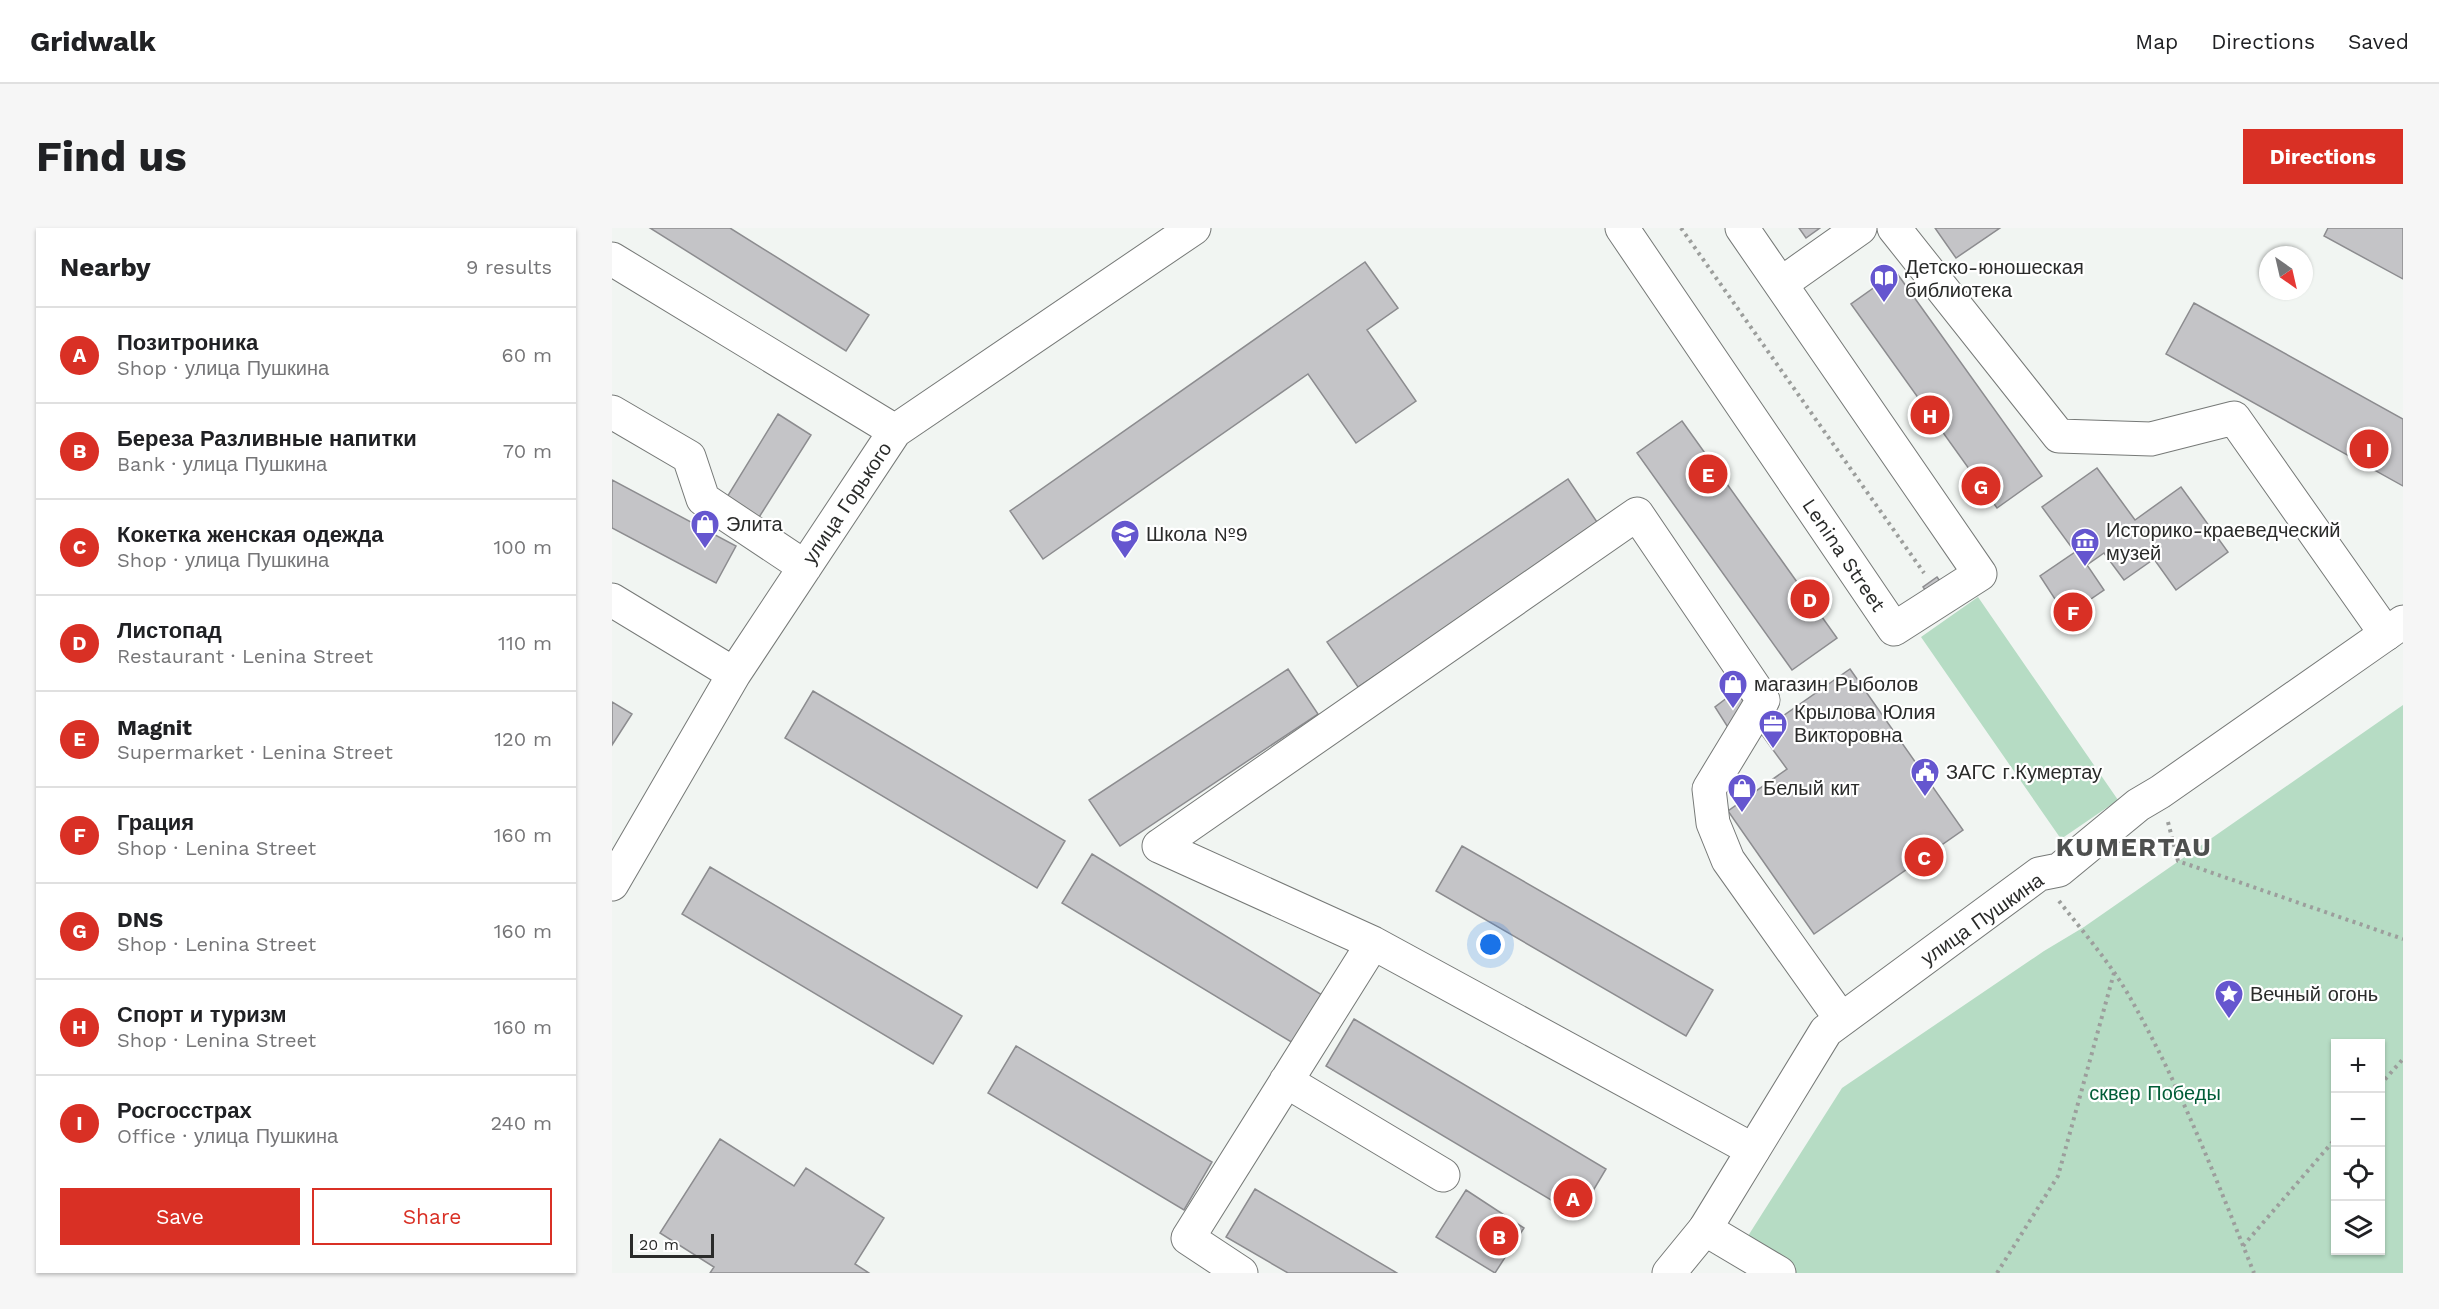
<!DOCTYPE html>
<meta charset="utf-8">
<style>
body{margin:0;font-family:"Work Sans",sans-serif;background:#f6f6f6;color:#202124}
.controls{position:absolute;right:18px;bottom:18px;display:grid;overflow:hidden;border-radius:0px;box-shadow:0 2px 4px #0004}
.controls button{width:54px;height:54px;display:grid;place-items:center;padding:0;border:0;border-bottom:2px solid #e0e0e0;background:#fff;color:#202124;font:30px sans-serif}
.compass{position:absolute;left:1647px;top:18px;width:54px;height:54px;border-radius:50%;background:#fff;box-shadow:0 2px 4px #0004;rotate:146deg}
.scale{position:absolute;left:18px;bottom:15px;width:84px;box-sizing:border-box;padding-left:6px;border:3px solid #2a2b2a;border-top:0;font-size:16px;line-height:21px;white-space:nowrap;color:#2a2b2a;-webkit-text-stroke:4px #fff;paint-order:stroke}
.you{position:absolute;left:879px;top:717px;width:21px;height:21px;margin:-15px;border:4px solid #fff;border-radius:50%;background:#1a73e8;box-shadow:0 0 0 9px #1a73e833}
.badge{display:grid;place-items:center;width:39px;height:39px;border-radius:50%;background:#d93025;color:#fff;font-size:20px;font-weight:700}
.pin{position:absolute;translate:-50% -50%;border:3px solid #fff;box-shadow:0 2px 6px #0006}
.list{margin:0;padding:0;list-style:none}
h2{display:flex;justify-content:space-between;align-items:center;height:78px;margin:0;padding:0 24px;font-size:26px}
h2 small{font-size:20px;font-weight:400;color:#757577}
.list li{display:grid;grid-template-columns:39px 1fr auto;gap:18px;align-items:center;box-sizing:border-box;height:96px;padding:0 24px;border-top:2px solid #e0e0e0}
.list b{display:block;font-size:22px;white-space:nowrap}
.list p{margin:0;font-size:20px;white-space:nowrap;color:#757577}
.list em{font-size:20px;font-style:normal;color:#757577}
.actions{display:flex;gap:12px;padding:18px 24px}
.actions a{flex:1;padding:14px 0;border:2px solid #d93025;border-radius:0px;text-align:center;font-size:21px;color:#d93025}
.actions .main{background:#d93025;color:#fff}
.icon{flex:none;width:33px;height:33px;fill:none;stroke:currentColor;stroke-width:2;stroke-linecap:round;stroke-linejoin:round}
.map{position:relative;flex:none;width:1791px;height:1045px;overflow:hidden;border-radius:0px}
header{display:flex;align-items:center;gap:36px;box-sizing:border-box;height:84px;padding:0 30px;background:#fff;border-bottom:2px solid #e0e0e0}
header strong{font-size:28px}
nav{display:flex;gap:33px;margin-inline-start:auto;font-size:21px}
.intro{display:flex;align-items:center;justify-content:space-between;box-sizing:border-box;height:144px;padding:0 36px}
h1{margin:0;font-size:42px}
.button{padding:15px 27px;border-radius:0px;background:#d93025;color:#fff;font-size:21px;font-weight:700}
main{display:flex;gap:36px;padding:0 36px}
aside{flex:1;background:#fff;border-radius:0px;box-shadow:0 2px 4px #0004}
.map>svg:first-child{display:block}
</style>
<header>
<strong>Gridwalk</strong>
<nav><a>Map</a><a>Directions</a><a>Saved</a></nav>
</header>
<div class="intro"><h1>Find us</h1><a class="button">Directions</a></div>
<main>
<aside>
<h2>Nearby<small>9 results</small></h2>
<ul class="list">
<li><span class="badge">A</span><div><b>Позитроника</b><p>Shop · улица Пушкина</p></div><em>60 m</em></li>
<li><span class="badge">B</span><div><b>Береза Разливные напитки</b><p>Bank · улица Пушкина</p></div><em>70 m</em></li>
<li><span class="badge">C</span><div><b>Кокетка женская одежда</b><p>Shop · улица Пушкина</p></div><em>100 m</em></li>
<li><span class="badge">D</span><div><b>Листопад</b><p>Restaurant · Lenina Street</p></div><em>110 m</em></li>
<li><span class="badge">E</span><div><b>Magnit</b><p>Supermarket · Lenina Street</p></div><em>120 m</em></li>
<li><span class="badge">F</span><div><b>Грация</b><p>Shop · Lenina Street</p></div><em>160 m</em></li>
<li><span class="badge">G</span><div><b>DNS</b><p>Shop · Lenina Street</p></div><em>160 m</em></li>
<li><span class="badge">H</span><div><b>Спорт и туризм</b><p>Shop · Lenina Street</p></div><em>160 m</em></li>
<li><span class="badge">I</span><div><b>Росгосстрах</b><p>Office · улица Пушкина</p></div><em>240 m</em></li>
</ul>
<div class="actions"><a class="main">Save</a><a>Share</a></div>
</aside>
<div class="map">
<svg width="1791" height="1045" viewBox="0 0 1791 1045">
<rect width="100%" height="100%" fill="#f1f5f2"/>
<path fill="#b6dcc4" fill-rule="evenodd" d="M1366,369l140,203 -57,39 -140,-202z
M1791,477v568h-618l-44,-26 101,-159 202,-137 40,-24zM1724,816h44v206h-44z"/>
<path fill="#c4c4c7" stroke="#8c8c8f" stroke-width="1.5" d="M38,0h80l139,87 -23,36z
M1187,0h21l-14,10z
M1323,0h65l-44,30z
M1716,0h75v51l-79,-43z
M753,34l33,46 -31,22 49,71 -60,42 -48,-69 -265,185 -33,-48z
M1284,44l146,204 -45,32 -146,-204z
M1582,75l209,116v67l-237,-132z
M166,186l33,21 -55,87 -32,-20z
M1070,193l155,217 -45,32 -155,-217z
M1485,240l38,52 46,-33 47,65 -52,38 -22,-31 -30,21 -20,-27 -17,12 17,25 -38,26 -26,-40 35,-24 -33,-45z
M956,251l31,46 -241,162 -31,-45z
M0,252l124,66 -20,37 -104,-55z
M1325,349l8,11 -14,10 -8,-11z
M676,441l30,45 -198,132 -31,-46z
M1238,441l113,161 -149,104 -86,-123 59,-42 -27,-37z
M201,463l252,150 -28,47 -252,-150z
M1124,463l15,21 -22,17 -14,-22z
M0,474l20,12 -20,31z
M850,618l251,144 -27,46 -250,-145z
M480,626l235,144 -29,48 -236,-143z
M98,639l252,149 -29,48 -251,-150z
M742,791l252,150 -28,47 -252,-150z
M404,818l196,116 -28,48 -196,-117z
M108,911l74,47 12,-18 78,50 -29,46 14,9h-159l4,-6 -54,-34z
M643,961l142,84h-109l-62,-36z
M854,962l58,38 -29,45 -59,-36z"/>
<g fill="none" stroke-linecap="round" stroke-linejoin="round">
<g stroke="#767977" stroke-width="35">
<path id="minor" d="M1282,0l165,208 92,3 83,-21 152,216
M0,31l283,172
M1170,55l78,-55
M0,184l77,45 14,42 102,68
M0,372l122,74
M547,618l478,-332 126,186 -54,89 4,34 15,37 113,159
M547,618l214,97 380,207
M0,656l122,-210 161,-243 299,-203
M674,853l157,94
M1093,1001l74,44
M629,1045l-53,-35 185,-295"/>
</g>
<g stroke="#767977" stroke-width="35">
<path id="major" d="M1010,0l272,401 86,-55 -238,-346
M1057,1045l36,-44 121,-198 213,-157 20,-4 79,-65 22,-13 243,-170"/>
</g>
<path stroke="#9c9e9c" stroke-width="4" stroke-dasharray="3 4.5" stroke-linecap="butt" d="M1069,0l243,345
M1556,594l10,39 225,78
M1447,673c25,32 53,64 73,100 49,87 85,180 122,272
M1768,857l23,-26
M1631,1018l93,-108
M1385,1045l61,-97 56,-203"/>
<use href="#minor" stroke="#fff" stroke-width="33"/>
<use href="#major" stroke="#fff" stroke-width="33"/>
</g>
<defs>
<g id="library-pin" transform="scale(1.5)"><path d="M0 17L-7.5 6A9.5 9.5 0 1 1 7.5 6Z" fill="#6556cf" stroke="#fff"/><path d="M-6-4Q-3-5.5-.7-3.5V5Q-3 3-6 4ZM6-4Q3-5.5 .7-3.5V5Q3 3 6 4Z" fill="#fff"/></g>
<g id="shop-pin" transform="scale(1.5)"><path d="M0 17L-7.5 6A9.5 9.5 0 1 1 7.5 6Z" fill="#6556cf" stroke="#fff"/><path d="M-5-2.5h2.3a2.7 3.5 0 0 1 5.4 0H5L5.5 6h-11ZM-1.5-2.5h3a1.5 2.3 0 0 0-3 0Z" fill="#fff"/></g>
<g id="school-pin" transform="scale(1.5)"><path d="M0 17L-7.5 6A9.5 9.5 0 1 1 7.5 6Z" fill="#6556cf" stroke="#fff"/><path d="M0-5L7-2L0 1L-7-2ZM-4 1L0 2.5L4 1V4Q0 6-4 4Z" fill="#fff"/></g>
<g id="museum-pin" transform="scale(1.5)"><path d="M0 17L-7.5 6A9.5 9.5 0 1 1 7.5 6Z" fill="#6556cf" stroke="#fff"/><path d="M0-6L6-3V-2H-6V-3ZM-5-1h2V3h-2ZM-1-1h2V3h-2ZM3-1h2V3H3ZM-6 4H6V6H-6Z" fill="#fff"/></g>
<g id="office-pin" transform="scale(1.5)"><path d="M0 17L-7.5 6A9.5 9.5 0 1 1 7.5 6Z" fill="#6556cf" stroke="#fff"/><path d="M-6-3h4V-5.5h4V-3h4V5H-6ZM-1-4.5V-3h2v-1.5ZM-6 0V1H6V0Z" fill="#fff"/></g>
<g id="civic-pin" transform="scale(1.5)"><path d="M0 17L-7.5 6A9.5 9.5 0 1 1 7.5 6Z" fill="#6556cf" stroke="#fff"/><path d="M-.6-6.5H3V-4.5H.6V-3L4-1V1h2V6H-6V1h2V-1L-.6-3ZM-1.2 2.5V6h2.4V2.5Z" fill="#fff"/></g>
<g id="sight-pin" transform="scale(1.5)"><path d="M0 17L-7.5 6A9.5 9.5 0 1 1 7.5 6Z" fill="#6556cf" stroke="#fff"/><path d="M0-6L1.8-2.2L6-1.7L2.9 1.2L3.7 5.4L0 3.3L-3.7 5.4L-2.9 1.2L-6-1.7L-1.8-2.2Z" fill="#fff"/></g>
</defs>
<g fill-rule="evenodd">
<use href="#library-pin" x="1272" y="50"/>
<use href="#shop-pin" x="93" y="296"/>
<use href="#school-pin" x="513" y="306"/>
<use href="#museum-pin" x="1473" y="314"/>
<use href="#shop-pin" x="1121" y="456"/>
<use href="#office-pin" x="1161" y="496"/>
<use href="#civic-pin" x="1313" y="544"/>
<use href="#shop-pin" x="1130" y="560"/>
<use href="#sight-pin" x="1617" y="766"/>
</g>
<g text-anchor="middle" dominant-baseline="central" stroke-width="4.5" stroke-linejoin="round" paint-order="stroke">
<g font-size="20" fill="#2a2b2a" stroke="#fff" text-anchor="start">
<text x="1293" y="39">Детско-юношеская<tspan x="1293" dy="23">библиотека</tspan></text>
<text x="114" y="296">Элита</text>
<text x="1494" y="302">Историко-краеведческий<tspan x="1494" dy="23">музей</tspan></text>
<text x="534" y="306">Школа №9</text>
<text x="1142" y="456">магазин Рыболов</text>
<text x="1182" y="484">Крылова Юлия<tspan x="1182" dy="23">Викторовна</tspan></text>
<text x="1334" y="544">ЗАГС г.Кумертау</text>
<text x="1151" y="560">Белый кит</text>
<text x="1638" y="766">Вечный огонь</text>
</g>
<g font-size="20" fill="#2a2b2a" stroke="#fff">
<text transform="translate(235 275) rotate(-56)">улица Горького</text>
<text transform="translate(1232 327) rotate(56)">Lenina Street</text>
<text transform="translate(1370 691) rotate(-35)">улица Пушкина</text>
</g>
<g font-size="20" fill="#025d38" stroke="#fff">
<text x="1543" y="865">сквер Победы</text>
</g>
<g font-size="26" font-weight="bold" letter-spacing="1.5" fill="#4e504f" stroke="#fff">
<text x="1522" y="619">KUMERTAU</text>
</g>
</g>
</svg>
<div class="controls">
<button>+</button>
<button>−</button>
<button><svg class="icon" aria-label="locate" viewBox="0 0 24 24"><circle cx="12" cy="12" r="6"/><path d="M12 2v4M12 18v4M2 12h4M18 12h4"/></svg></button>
<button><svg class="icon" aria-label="layers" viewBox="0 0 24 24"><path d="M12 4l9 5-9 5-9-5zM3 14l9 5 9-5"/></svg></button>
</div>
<svg class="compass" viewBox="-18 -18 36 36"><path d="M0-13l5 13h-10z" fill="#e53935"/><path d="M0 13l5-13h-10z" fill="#757577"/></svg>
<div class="scale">20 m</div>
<div class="you"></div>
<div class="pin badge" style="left:961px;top:970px">A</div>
<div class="pin badge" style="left:887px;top:1008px">B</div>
<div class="pin badge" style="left:1312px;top:629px">C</div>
<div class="pin badge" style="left:1198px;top:371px">D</div>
<div class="pin badge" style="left:1096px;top:246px">E</div>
<div class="pin badge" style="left:1461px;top:384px">F</div>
<div class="pin badge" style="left:1369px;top:258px">G</div>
<div class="pin badge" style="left:1318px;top:187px">H</div>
<div class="pin badge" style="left:1757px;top:221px">I</div>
</div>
</main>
